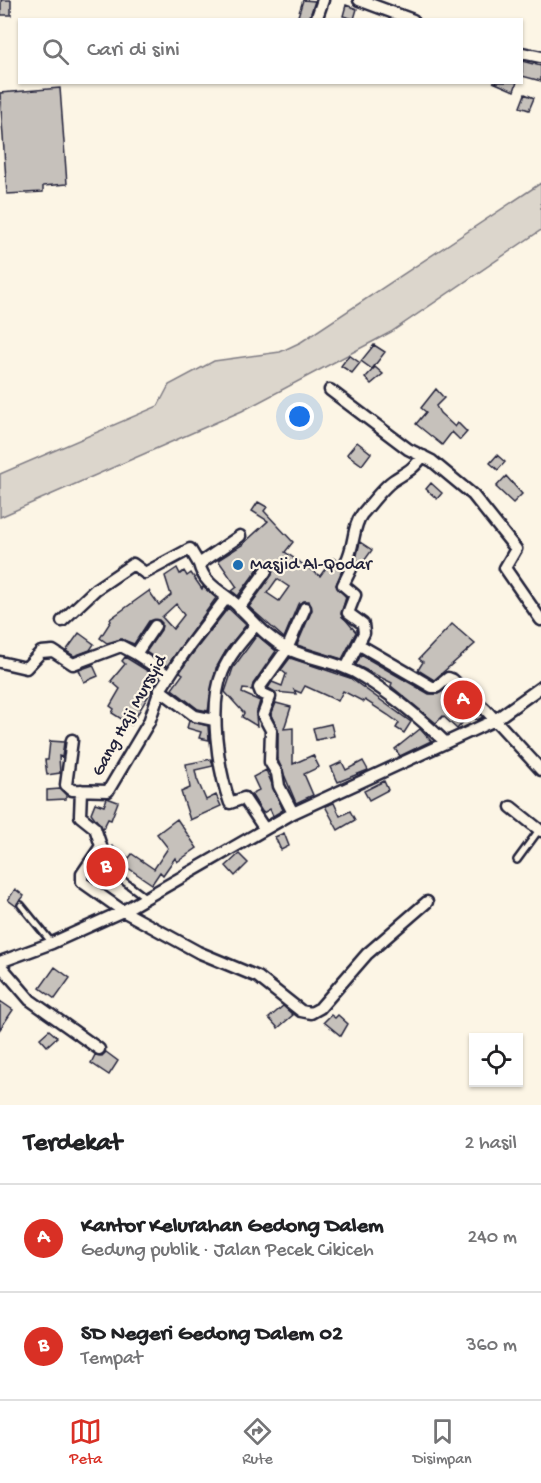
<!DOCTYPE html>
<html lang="id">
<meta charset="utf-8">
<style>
body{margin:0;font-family:"Gochi Hand",sans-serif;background:#f6f6f6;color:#202124}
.controls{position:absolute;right:18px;bottom:18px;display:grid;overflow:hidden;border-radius:0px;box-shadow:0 2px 4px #0004}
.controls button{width:54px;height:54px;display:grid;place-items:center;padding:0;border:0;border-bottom:2px solid #e0e0e0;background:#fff;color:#202124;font:30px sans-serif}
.you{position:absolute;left:300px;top:417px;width:21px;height:21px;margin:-15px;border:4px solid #fff;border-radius:50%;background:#1a73e8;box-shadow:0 0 0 9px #1a73e833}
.badge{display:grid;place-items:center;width:39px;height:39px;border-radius:50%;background:#d93025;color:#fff;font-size:20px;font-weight:700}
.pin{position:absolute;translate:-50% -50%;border:3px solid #fff;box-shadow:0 2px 6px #0006}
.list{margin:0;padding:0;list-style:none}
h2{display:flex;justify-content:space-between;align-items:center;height:78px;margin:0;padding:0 24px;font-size:26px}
h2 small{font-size:20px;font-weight:400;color:#757577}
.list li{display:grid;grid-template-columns:39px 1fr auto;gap:18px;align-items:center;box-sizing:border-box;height:108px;padding:0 24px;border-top:2px solid #e0e0e0}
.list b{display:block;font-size:22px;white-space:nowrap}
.list p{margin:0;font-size:20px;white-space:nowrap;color:#757577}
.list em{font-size:20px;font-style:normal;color:#757577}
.icon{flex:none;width:33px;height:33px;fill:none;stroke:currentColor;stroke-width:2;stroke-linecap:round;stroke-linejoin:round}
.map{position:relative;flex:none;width:541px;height:1105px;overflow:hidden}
.search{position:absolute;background:#fff;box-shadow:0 2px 4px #0004;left:18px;right:18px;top:18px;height:66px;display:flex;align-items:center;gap:15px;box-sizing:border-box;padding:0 21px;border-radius:0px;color:#757577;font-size:22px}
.sheet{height:294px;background:#fff}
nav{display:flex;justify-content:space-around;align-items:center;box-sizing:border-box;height:84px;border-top:2px solid #e0e0e0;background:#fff;font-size:16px;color:#757577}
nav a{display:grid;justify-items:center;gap:3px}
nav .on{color:#d93025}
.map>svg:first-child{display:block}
</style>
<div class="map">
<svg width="541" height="1105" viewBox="0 0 541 1105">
<rect width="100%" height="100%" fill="#fcf5e5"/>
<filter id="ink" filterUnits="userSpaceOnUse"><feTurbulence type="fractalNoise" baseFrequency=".0167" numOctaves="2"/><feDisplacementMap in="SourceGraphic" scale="12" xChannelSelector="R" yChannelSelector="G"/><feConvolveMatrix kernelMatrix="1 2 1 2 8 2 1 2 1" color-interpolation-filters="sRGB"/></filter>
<g filter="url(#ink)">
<path fill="#dcd6cc" stroke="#7f7c84" stroke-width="1.5" d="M541,183v47l-150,102 -149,79 -242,106v-43l158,-68 11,-21 45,-24 66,-9 21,-10z"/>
<path fill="#c6c1bb" stroke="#22223b" stroke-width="1.5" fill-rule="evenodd" d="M1,0h10v15h-10z
M303,0l12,1 -6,18 -11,-3z
M346,5l11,4 -3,10 -11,-3z
M522,61l19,5v15l-19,-5z
M493,82h24l-3,9z
M60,88l7,96 -24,2v6l-36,2 -7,-101z
M525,94l9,4 -5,12 -9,-3z
M374,345l11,7 -13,17 -11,-8z
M349,355l11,8 -8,10 -11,-7z
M375,367l8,7 -12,10 -6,-6z
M436,389l8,9 -8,8 4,7 15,14 3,-4 9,9 -7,8 -8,-8 -10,13 -26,-21 10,-12 -5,-4z
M357,442l14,11 -9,12 -15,-11z
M497,455l8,7 -7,8 -8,-7z
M506,476l16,18 -9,9 -17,-16z
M431,483l11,10 -5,6 -11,-10z
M258,502l9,5 -3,4 29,31 -8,10 35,24 13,-18 6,4 3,8 -6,15 10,12 -5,17 15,18 -14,27 -45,-14 15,-35 -3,-9h-5l-6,3 -14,34 -35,-31 23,-32 1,-6 -3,-4 -10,1 -22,30 -6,-5 5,-4 -19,-27 24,-15 26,-24 -16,-10zM277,579l12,8 -10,14 -12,-8z
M360,542l12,8 -10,14 -6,-5z
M177,568l3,6 4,-3 3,5 4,-3 11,16 1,-2 13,11 -49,68 -21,-14 15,-22 1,-7 -3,-3 -10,1 -15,23 -13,-5 -14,4 -7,-5 11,-17 -1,-2 39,-28 10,14 12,-10 -6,-19zM176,604l8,11 -11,14 -11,-12z
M228,608l18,17 -19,24 -11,19 -8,43 -10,-2 -26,-20 11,-15 -3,-2 10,-15z
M452,624l23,20 -41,36 -16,-10 5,-8 -4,-3z
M79,633l15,11 -4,6 -16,6 -8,-5z
M257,635l19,16 -23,33 -1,6 -9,-1 -1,4 18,8 -4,14 1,11 -15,-9 2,-4 -19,-21 8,-24z
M361,655l68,39h9l11,-7 34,30 -6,3 -7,-6 -13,15 -14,-13 -7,7 -45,-37 1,-3 -36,-18z
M125,657l34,21 -28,47 -19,-12 2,-4 -4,-3 10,-17 -9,-8 14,-17 -3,-3z
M290,658l60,20 61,44 -7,11 -8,-5 3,-5 -11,-8 -23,-15 -1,2 -21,-11 -5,10 -33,-15 -4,7 -7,-3 2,4 -21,-2 -7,-4 4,-6 10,4 4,-12 -5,-4z
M93,665l5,11 -14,6 -5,-12z
M276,703l15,4 -7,22 9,-1v36l20,-9 6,12 -15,7 9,21 -17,8 -18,-43v-30l-7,-15z
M189,721l19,5 1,14 -10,-2 2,-6 -14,-4z
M331,724l3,12 -18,4 -3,-12z
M420,729l11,12 -31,15 -5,-7z
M50,741l14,1 -2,15 -3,-1 1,17 -13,2 -2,-15h3z
M211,759l2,7 -18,4 2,9 9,21 10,-5 5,11 -31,14 -9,-28 9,-4 -4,-24z
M363,761l5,9 -30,12 -7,-15 11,-5 4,8z
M266,770l17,40 -10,6 -3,-7 -7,4 -12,-19 8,-4 -6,-13z
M384,781l4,9 -19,10 -5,-9z
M60,789l6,6v4l-19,1v-10z
M107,798l11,4 -7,18 -3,-1 -5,10 -12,-16 4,-10 9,3z
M334,803l6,13 10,-5 5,9 -17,10 -13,-24z
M177,819l20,29 -20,14 -2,-4 -12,17 -3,-3 -8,12 -33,-22 -17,25 -12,-9 22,-32 17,12 3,-4 22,15 14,-21 -11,-14z
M284,833l5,13 -8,4 -6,-13z
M239,854l9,9 -13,13 -9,-10z
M15,889l9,7 -8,10 -8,-6z
M55,967l15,11 -15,21 -15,-11z
M0,1001l13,9 -13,19z
M283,1006l10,9 -15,13 -9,-10z
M331,1015l4,3 3,-3 10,9 -7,12 -17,-14z
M49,1030l8,7 -10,9 -7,-8z
M106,1052l12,9 -9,14 -18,-12 4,-8 7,1z"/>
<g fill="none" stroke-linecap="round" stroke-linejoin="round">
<g stroke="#22223b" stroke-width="10">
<path id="lane" d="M517,860l22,-30
M117,876l28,21
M21,905l31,38"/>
</g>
<g stroke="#22223b" stroke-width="15">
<path id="street" d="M359,0l54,20
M316,20l7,-20
M522,53l19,4
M330,390l78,59 24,12 41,34 43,54 -11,19 36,52
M240,536l-41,28c5,19 18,25 32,36 20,16 32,36 55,48 24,12 52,13 77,29 31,19 56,40 82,65
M239,608l27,-37
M62,621l34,-32 37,-25 12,9 45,-24 9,15
M255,626c-12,14 -25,28 -32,45 -15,34 -5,99 7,132l14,-5 20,30
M358,644l74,43h5l11,-9 5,2 32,29 56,61
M136,654l33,22
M0,662l26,6 15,-16 12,-1 20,13 48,-18 15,8 19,-28
M346,668l18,-35 -1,-9 -15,-11 7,-18 -12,-10 8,-16 -5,-7c9,-16 6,-35 16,-48 9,-10 21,-27 32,-34 14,-9 18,-10 29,-24
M160,690l35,26 19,4
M72,740l-6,45 6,5 36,1 41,-69 11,-32 24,-37 43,-56
M81,790l-1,26 15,12 6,18 -19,28v8l41,29 75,41 60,25 43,34 10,2 9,-5 47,-54 60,-52
M511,807l30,24
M293,813l-14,-27 -2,-13 -7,-11 1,-32 -8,-15 7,-18 -9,-4 -2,-5 28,-39 18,-41
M0,962l52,-19 71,-32 170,-98 202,-93 46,-33
M0,965l30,35 69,49"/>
</g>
<use href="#lane" stroke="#fcf5e5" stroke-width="5"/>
<use href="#street" stroke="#fcf5e5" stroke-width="10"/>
</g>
</g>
<circle fill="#1f6fb2" stroke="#fcf5e5" stroke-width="2" cx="238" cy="565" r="6"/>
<g text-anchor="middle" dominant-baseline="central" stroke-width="4.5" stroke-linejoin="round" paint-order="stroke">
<g font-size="18" fill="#22223b" stroke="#fcf5e5" text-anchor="start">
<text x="250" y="565">Masjid Al-Qodar</text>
</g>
<g font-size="18" fill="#22223b" stroke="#fcf5e5">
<text transform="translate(130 716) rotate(-61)">Gang Haji Mursyid</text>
</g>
</g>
</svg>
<div class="controls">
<button><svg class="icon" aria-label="locate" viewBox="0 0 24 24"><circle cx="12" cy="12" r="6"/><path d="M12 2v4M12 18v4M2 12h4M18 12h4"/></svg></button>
</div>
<div class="you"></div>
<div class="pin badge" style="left:463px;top:700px">A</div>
<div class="pin badge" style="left:106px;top:867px">B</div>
<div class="search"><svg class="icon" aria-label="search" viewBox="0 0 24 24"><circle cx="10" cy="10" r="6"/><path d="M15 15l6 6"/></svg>Cari di sini</div>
</div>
<section class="sheet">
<h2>Terdekat<small>2 hasil</small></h2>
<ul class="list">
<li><span class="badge">A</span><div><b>Kantor Kelurahan Gedong Dalem</b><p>Gedung publik · Jalan Pecek Cikiceh</p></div><em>240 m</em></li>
<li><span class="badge">B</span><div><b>SD Negeri Gedong Dalem 02</b><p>Tempat</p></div><em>360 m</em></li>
</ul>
</section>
<nav>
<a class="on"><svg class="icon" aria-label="map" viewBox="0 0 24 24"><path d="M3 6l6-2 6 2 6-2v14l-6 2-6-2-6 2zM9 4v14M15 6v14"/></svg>Peta</a>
<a><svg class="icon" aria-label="directions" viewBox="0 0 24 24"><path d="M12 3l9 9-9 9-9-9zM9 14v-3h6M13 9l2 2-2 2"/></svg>Rute</a>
<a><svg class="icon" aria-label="saved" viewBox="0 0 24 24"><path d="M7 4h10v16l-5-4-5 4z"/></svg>Disimpan</a>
</nav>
